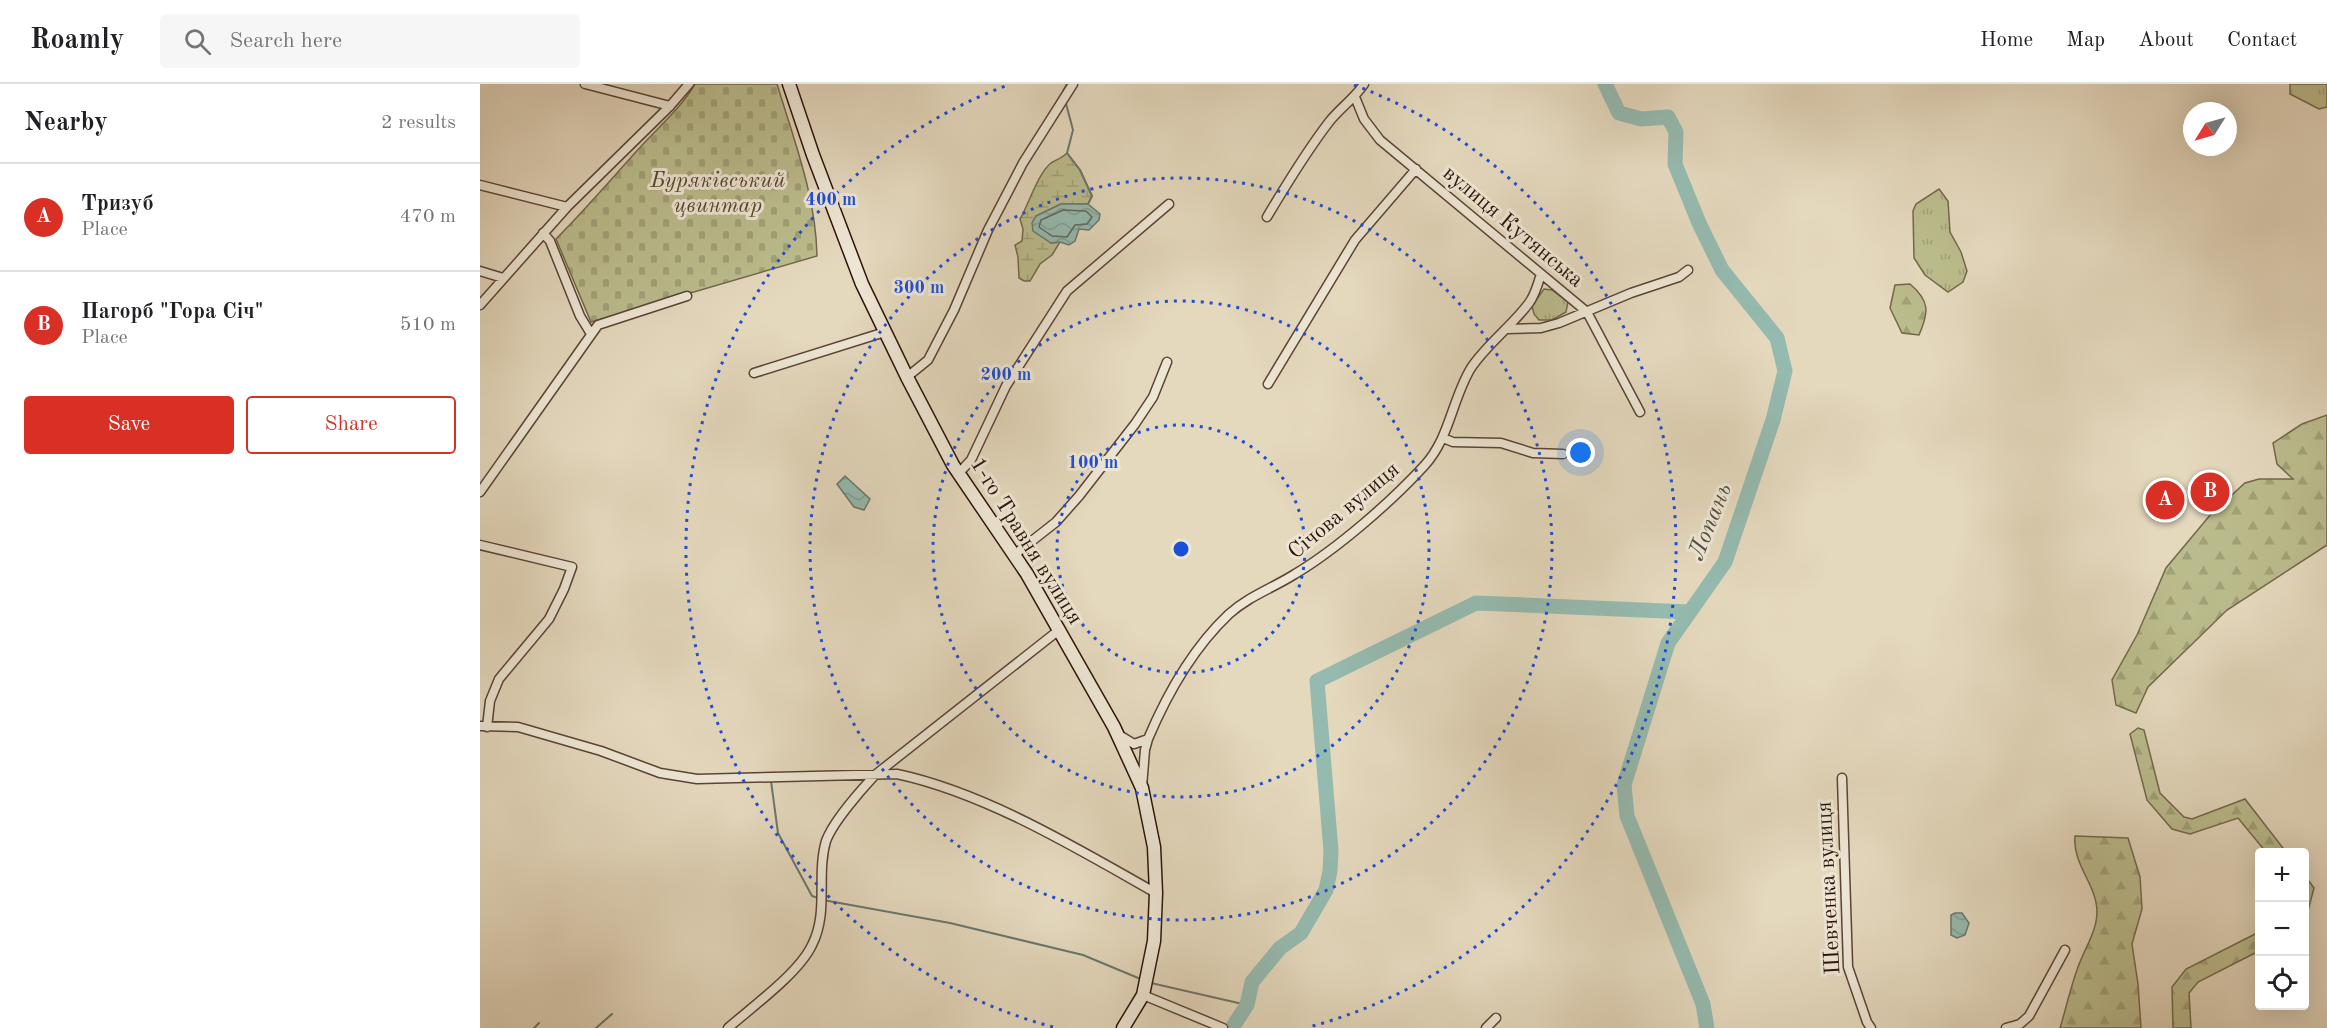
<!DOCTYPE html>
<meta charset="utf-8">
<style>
body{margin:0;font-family:"Old Standard TT",serif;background:#f6f6f6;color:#202124}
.controls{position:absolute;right:18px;bottom:18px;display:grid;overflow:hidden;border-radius:6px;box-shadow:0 6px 24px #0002}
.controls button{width:54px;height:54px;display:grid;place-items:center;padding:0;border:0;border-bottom:2px solid #e0e0e0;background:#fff;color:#202124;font:30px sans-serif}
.compass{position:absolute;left:1703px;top:18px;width:54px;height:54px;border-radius:50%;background:#fff;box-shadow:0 6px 24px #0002;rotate:233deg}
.you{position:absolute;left:1101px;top:369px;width:21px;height:21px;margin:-15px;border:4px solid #fff;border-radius:50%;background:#1a73e8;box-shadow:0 0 0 9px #1a73e833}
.badge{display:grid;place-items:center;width:39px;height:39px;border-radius:50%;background:#d93025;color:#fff;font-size:20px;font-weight:700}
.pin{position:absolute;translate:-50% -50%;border:3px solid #fff;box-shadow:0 2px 6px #0006}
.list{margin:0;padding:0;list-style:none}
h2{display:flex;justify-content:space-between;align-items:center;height:78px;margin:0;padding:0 24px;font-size:26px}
h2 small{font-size:20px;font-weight:400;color:#757577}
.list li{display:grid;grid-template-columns:39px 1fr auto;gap:18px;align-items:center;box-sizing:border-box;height:108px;padding:0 24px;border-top:2px solid #e0e0e0}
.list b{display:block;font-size:22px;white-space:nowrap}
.list p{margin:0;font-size:20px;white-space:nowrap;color:#757577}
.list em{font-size:20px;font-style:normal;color:#757577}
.actions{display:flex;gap:12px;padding:18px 24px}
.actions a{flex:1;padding:14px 0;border:2px solid #d93025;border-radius:6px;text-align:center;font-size:21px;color:#d93025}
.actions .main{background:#d93025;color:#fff}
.icon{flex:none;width:33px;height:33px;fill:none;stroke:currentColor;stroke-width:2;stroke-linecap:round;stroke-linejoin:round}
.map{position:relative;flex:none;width:1847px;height:944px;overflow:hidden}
header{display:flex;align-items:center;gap:36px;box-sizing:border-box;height:84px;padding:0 30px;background:#fff;border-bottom:2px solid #e0e0e0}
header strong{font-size:28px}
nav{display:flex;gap:33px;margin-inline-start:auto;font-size:21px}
.search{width:420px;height:54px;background:#f6f6f6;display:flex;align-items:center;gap:15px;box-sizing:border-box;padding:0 21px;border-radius:6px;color:#757577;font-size:22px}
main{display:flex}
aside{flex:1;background:#fff}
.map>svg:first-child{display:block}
</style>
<header>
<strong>Roamly</strong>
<div class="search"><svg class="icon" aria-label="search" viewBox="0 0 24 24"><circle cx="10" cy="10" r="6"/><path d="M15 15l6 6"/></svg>Search here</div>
<nav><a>Home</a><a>Map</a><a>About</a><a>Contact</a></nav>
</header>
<main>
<aside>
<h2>Nearby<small>2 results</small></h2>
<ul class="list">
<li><span class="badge">A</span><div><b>Тризуб</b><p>Place</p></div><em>470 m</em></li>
<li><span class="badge">B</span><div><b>Пагорб &quot;Гора Січ&quot;</b><p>Place</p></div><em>510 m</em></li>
</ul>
<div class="actions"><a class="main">Save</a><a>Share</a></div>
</aside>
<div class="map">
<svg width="1847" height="944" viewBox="0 0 1847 944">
<defs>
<pattern id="grass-tufts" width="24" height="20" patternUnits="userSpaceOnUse" patternTransform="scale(1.5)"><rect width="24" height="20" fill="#bbbc8d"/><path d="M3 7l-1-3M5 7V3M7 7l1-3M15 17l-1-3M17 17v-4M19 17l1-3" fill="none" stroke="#a1a178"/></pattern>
<pattern id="forest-firs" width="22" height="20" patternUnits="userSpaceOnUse" patternTransform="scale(1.5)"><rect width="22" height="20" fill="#bbbc8d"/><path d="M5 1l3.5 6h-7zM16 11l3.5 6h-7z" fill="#a1a178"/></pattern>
<pattern id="wetland-marsh" width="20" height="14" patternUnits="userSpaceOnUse" patternTransform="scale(1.5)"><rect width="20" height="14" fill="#bbbc8d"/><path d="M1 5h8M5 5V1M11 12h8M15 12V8" fill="none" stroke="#a1a178"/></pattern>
<pattern id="cemetery-stones" width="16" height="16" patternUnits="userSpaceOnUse" patternTransform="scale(1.5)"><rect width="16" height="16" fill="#bbbc8d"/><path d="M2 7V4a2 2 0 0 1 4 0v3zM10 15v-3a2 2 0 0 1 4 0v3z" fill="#a1a178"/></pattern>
<pattern id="water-waves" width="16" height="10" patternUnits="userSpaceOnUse" patternTransform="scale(1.5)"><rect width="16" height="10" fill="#95baaf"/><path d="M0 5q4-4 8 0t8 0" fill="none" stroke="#819f95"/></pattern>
</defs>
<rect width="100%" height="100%" fill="#e4d8bd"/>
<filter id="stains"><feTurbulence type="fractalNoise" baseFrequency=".00333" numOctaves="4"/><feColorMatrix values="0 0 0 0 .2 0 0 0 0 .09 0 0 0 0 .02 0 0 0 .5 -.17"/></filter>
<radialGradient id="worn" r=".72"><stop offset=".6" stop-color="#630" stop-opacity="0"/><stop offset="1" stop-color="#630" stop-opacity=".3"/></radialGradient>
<path fill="url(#grass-tufts)" stroke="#74684b" stroke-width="1.5" d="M1810,0h37v23l-8,2 -29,-15z
M1459,105l9,12 2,31 11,20 6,19 -4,11 -15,10 -23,-17 -11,-17 -1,-47 3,-7z
M1064,205l8,1 16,12 -2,10 -14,8h-13l-5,-6 -2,-8z"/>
<path fill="url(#forest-firs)" stroke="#74684b" stroke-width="1.5" d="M1430,200c20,17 19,28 9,51l-17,-2 -12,-25 5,-23z
M1847,331v130l-100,65 -79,77 -12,26 -20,-8 -4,-25 25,-45 29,-67 45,-54 34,-31 14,-4h34l-16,-15 -4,-21 29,-19z
M1658,644l6,2 16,63 24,24 8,2 53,-20 41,53h-20l-28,-34 -48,16 -18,-5 -25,-29 -17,-66z
M1595,752l53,2 12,39 2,32 -10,35 6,40 3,44h-81c6,-19 10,-39 17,-58 6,-19 20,-38 20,-58 0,-27 -25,-48 -22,-76z
M1825,792l9,12 -9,34z
M1779,848v19l-61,31 -9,11 2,35h-18l-1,-41 14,-18z"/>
<path fill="url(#wetland-marsh)" stroke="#74684b" stroke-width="1.5" d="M587,69l13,17 12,26 -4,8h-27l-25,12 15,27 9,-1 -8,13 -12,9 -10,17h-6l-5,-3 -1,-21 -3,-12 7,-4 1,-12 -3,-10c8,-13 18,-46 31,-56 5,-3 11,-5 16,-10z"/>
<path fill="url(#cemetery-stones)" stroke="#74684b" stroke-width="1.5" d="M215,0h82c17,56 39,113 40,172l-226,66 -35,-83c28,-28 52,-56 78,-85 21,-24 45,-43 61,-70z"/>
<path fill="url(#water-waves)" stroke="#6b776d" stroke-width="1.5" d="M581,120h27l12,10 -1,6 -10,10 -10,-1 -4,12 -6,4 -9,-3 -9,1 -18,-12 -1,-8 4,-7z
M365,392l25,23 -6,11 -10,-3 -17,-23z
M1475,829h7l7,10 -4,12 -8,3 -6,-3v-20z"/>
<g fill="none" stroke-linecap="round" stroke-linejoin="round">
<path stroke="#61665c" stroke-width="1.5" d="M583,126l23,1 6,6 -5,7 -12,1 -8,12 -15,-1 -13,-9 2,-7z"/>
<path stroke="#6b776d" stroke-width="2" d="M584,11l-1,-4 4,-7
M585,16l8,30 -6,23 13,17 12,26 -4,8
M289,697h2l7,52 34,63 6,2
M343,816l127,23 133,32 60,25
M671,899l96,22
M54,944l5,-5
M116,944l16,-14"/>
<path stroke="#95baaf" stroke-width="15" d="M1125,0l14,29 22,6 27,-2 8,15 -1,32 24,59 23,47 55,68 8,33 -12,49 -48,142 -57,81 -44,142 3,31 76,188 4,24
M752,944l15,-23 5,-23 28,-34 21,-15 25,-43 4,-19 1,-20 -14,-170 159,-78 213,9"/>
<g stroke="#5b4436" stroke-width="11">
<path id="street" d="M105,0l85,22
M875,13l9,22 16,21 207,172 53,100
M0,101l87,22
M787,133c19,-32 39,-65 62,-95 11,-14 25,-23 35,-38
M63,149l7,8 30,75 11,18
M0,187l23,7
M0,221l87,-98 103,-101 19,-22
M1026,245l35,-1 18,-5 72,-30 48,-16 9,-7
M274,289l131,-41
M427,293l21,-17 26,-50 34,-80 35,-67 50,-79
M788,300l87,-144 61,-71
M963,354l10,4 48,1 32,10 30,1
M479,389l12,-13 35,-74 61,-95 102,-87
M0,408l118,-167 89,-29
M0,461l92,22 -8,22 -15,30 -50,60 -9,22 -3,26
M534,471l42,-33 23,-26 56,-72 18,-27 14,-35
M0,642l38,1 83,24 59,22 37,6 200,-5c89,19 181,75 259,119
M639,651l15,9 14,-5
M1362,694l6,189 19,55 4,6
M662,703l3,-37 3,-11c19,-45 45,-91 81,-125 20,-18 44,-26 66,-40 42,-25 96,-72 129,-108 26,-28 28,-67 47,-98 16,-24 41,-42 58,-65 6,-8 9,-19 12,-29
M663,911l80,33
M248,944c24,-21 71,-55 84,-83 17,-33 4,-70 14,-104 7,-19 35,-51 49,-66l184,-145
M1006,944l10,-10
M1526,944l14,-4 9,-8 36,-66"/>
</g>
<g stroke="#2d1309" stroke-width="15">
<path id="secondary" d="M309,0l24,71 49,129 45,93 46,88 74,109 87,153 28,61 12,59 2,46 -2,48 -11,54 -20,33"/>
</g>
<use href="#street" stroke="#ede6d4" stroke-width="8"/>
<use href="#secondary" stroke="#ede6d4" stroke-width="12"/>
</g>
<g fill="none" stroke="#1d4ed8" stroke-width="3" stroke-dasharray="3 6">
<circle cx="701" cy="465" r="124"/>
<circle cx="701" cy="465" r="248"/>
<circle cx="701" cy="465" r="371"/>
<path d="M573 943A495 495 0 0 1 528 1M874 1A495 495 0 0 1 829 943"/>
</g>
<g text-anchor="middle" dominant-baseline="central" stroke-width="6" stroke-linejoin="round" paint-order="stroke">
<g font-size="22" font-style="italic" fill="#584631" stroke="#ede6d4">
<text x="238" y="97">Буряківський<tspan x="238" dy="25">цвинтар</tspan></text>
</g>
<g font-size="22" fill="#2d1309" stroke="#ede6d4">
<text transform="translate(1033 143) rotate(40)">вулиця Кутянська</text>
<text transform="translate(864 427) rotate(-40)">Січова вулиця</text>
<text transform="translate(546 457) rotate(58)">1-го Травня вулиця</text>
<text transform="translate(1349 804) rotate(-93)">Шевченка вулиця</text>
</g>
<g font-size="24" font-style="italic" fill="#514d43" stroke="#ede6d4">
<text transform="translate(1231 438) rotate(-68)">Лопань</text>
</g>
</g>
<circle cx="701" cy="465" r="9" fill="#1d4ed8" stroke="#ede6d4" stroke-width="3"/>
<g font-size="18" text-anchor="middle" font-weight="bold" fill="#1d4ed8" stroke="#ede6d4" stroke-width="6" stroke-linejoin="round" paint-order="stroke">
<text x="351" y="121">400 m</text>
<text x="439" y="209">300 m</text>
<text x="526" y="296">200 m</text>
<text x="613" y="384">100 m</text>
</g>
<rect width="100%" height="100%" filter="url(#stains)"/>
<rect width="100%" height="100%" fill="url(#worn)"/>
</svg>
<div class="controls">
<button>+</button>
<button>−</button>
<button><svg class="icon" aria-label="locate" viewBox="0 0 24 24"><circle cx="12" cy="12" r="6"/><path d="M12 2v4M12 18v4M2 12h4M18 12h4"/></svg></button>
</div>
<svg class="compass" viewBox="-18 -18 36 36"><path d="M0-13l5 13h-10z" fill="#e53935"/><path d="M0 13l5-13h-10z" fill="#757577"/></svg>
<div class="you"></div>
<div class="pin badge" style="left:1685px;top:416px">A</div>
<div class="pin badge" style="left:1730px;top:408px">B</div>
</div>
</main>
